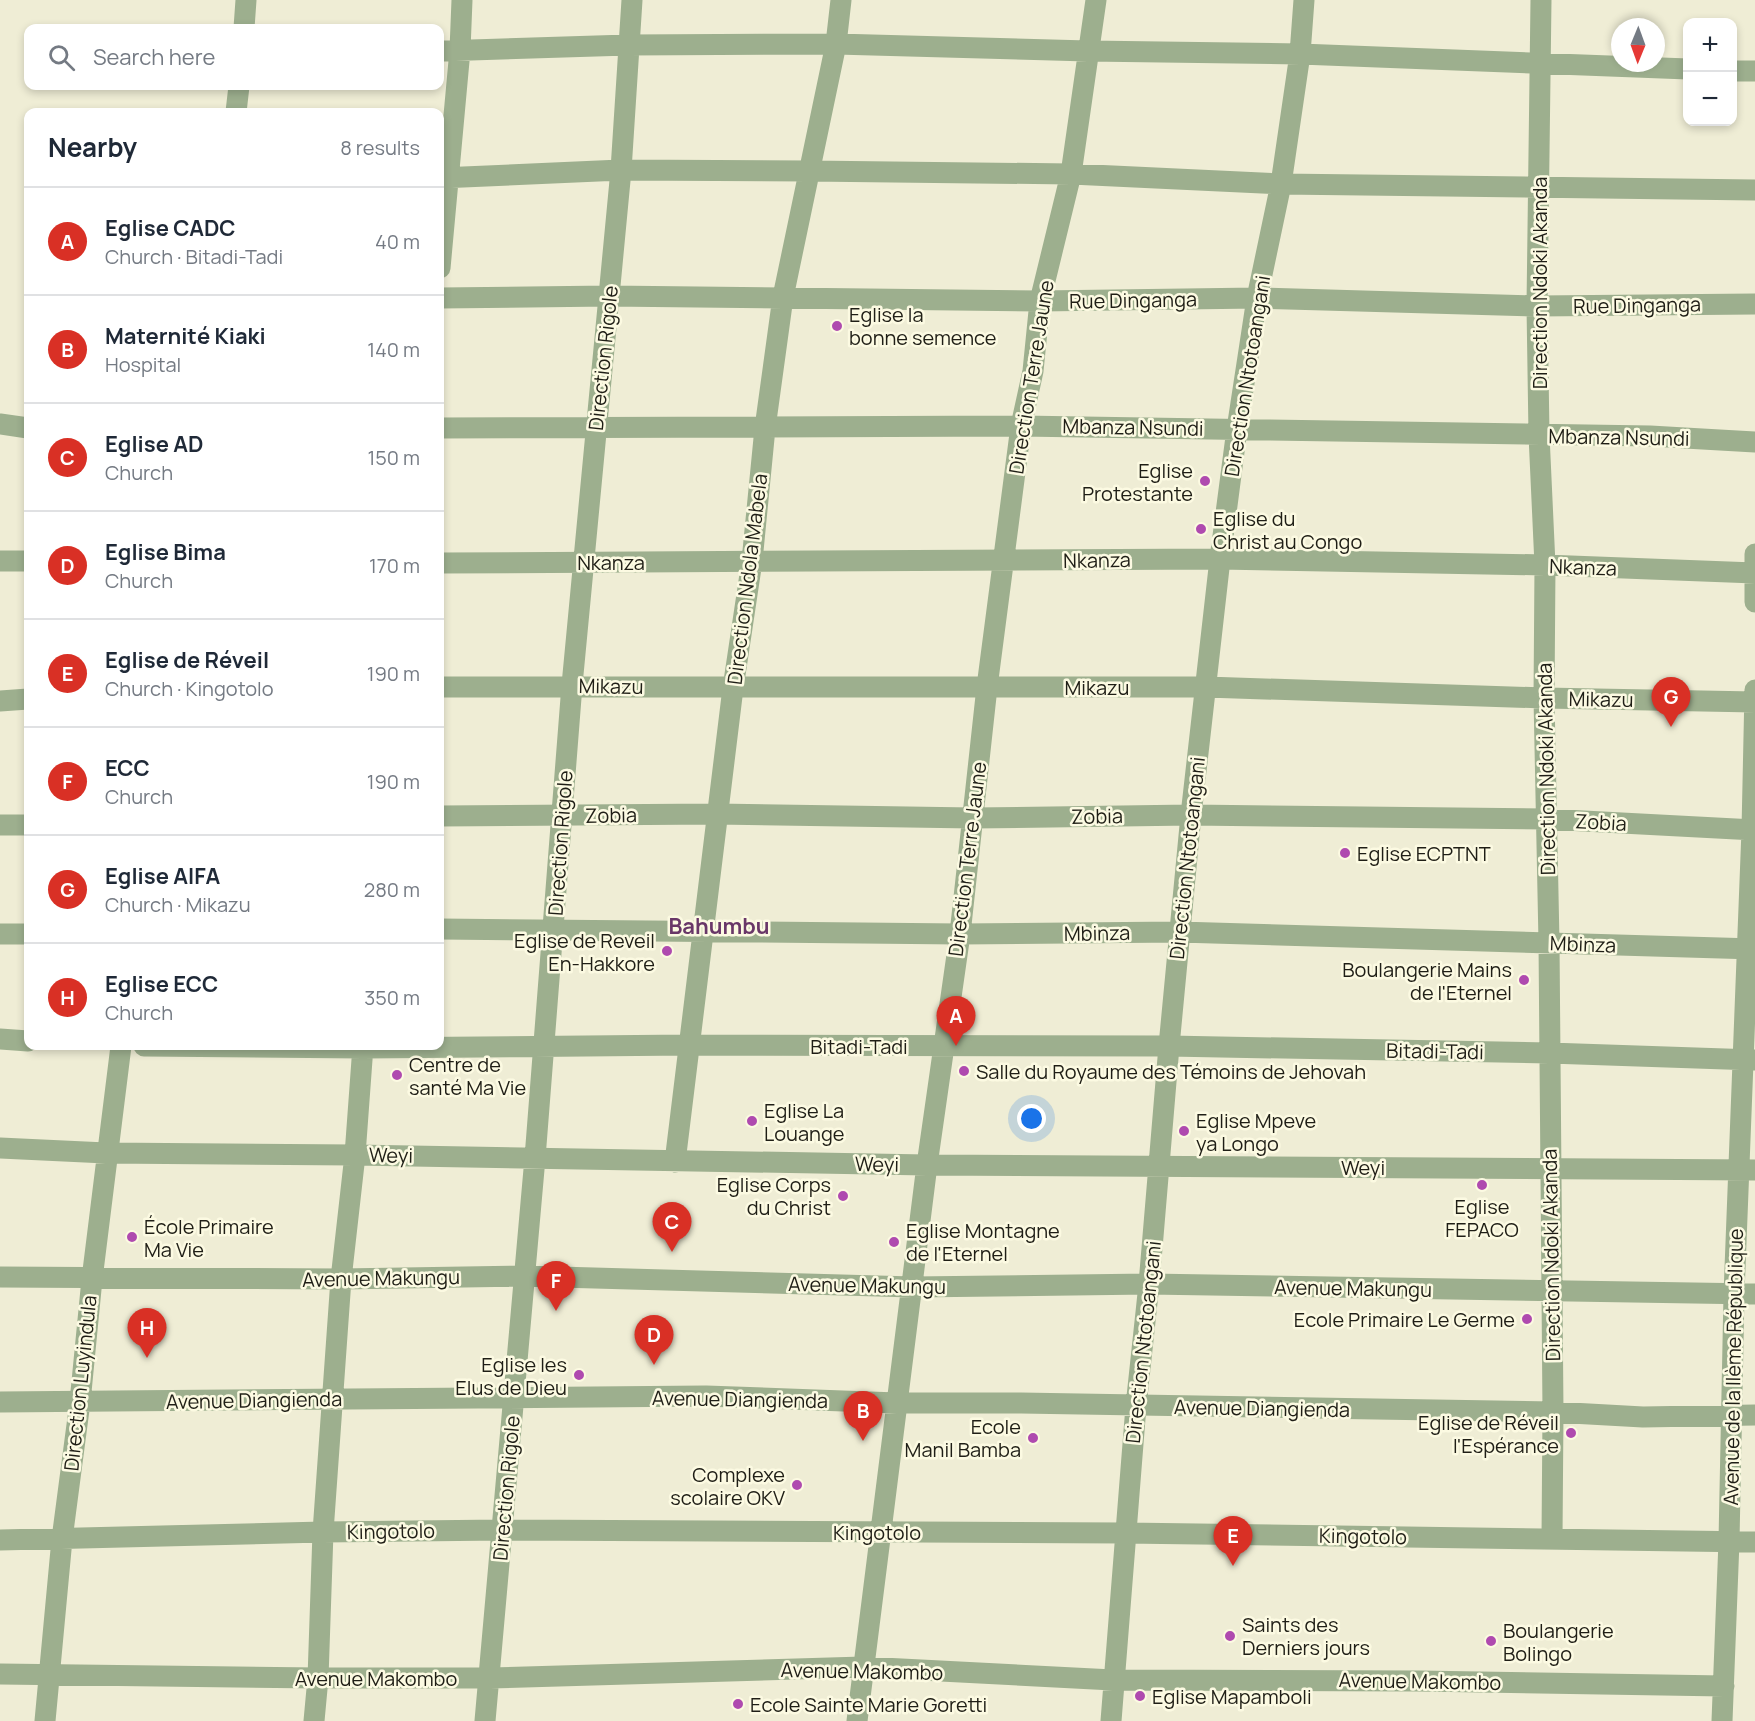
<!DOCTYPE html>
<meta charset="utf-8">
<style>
body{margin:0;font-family:Manrope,sans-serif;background:#f6f6f7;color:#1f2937}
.controls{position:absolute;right:18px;top:18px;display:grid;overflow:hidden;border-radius:12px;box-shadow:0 3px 9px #0003}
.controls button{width:54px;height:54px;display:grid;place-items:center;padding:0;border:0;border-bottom:2px solid #e0e1e3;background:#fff;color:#1f2937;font:30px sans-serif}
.compass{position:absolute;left:1611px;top:18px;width:54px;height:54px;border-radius:50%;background:#fff;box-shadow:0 3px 9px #0003;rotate:181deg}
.you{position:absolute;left:1032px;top:1119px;width:21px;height:21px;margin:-15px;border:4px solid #fff;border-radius:50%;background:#1a73e8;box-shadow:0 0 0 9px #1a73e833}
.badge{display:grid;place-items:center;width:39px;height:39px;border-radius:50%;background:#d93025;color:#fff;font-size:20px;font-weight:700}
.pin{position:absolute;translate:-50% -50px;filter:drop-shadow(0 2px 3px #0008)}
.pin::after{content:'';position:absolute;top:32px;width:21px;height:18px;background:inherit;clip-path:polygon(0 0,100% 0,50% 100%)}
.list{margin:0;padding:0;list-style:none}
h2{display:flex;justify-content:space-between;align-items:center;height:78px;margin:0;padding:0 24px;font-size:26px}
h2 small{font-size:20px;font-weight:400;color:#747a83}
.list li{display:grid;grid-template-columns:39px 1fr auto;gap:18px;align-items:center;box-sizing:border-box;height:108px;padding:0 24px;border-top:2px solid #e0e1e3}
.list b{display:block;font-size:22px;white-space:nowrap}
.list p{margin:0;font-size:20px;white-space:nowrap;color:#747a83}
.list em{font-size:20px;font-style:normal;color:#747a83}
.icon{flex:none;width:33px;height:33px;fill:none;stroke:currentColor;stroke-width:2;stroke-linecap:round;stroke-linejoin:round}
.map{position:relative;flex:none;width:1755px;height:1721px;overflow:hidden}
.search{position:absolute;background:#fff;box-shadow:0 3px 9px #0003;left:24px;top:24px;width:420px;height:66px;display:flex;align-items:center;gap:15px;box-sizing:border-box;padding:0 21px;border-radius:12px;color:#747a83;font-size:22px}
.panel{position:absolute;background:#fff;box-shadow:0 3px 9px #0003;left:24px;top:108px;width:420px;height:942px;border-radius:12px}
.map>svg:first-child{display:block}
</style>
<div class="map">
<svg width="1755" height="1721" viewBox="0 0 1755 1721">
<rect width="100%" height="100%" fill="#efedd5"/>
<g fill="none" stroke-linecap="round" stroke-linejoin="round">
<path stroke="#9daf8e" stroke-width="21" d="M1541,0l-4,306 2,129 6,130 -1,133 5,244 4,470 -1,127
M244,28l2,-28
M440,51l188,-6 208,-1 252,7 212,3 388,15
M1732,71h23
M236,112l3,-26
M440,178l181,-8 188,1 262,3 210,10 474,6
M440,268l20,-218 2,-50
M440,298l169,-2 431,5 217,-3 280,8 218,-2
M0,424l28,4
M440,428l581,-2 629,10 105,6
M1755,554v48
M0,561h28
M440,563l780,-4 325,6 210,8
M440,687h766l338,11 211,4
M0,701l28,-2
M440,816l276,-2 257,4 218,-3 355,4 209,11
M0,825h28
M440,929l520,5 219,-2 576,17
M0,934h28
M0,1039l28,2
M144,1046l219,2 325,-3 481,1 380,7 206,7
M0,1148l106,5 249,2 572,10 828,5
M675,1162l58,-474 19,-127 13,-133 18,-131 53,-253 5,-44
M0,1277l341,2 182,-3 390,11 236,-3 606,10
M0,1402l706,-6 191,7h124l532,9 90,5 112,-2
M0,1540l323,-8 179,-2 623,3 630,9
M0,1674l318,4h172l373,-11 250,13 306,1 305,5
M45,1721l17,-182 18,-137 12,-123 29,-233
M314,1721l4,-43 5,-146 18,-253 14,-124 8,-109
M485,1721l50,-563 37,-473 49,-515 11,-170
M857,1721l70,-556 33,-231 27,-247 34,-261 12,-55 7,-70 31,-127 25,-174
M1111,1721l25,-315 13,-122 20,-238 22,-231 29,-256 17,-130 20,-131 24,-114 19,-130 4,-54
M1722,1721l7,-180 5,-247 18,-464 3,-140"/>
</g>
<g fill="#af4aaf" stroke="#fcfae2" stroke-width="2">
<circle cx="837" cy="326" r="6"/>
<circle cx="1205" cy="481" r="6"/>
<circle cx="1201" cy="529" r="6"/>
<circle cx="1345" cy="853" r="6"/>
<circle cx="667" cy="951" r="6"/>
<circle cx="1524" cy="980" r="6"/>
<circle cx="964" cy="1071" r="6"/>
<circle cx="397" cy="1075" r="6"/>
<circle cx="752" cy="1121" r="6"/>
<circle cx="1184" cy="1131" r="6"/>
<circle cx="1482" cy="1185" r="6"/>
<circle cx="843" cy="1196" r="6"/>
<circle cx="132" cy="1237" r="6"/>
<circle cx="894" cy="1242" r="6"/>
<circle cx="1527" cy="1319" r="6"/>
<circle cx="579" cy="1375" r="6"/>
<circle cx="1571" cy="1433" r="6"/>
<circle cx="1033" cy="1438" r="6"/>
<circle cx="797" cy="1485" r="6"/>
<circle cx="1230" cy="1636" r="6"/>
<circle cx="1491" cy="1641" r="6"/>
<circle cx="1140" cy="1696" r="6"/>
<circle cx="738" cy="1704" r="6"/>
</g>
<g text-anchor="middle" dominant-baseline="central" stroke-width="5" stroke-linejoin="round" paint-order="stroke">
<g font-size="20" fill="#1f1e16" stroke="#fcfae2">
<text transform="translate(1539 283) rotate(-90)">Direction Ndoki Akanda</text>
<text transform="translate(1133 300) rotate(-1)">Rue Dinganga</text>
<text transform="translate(1637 305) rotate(-1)">Rue Dinganga</text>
<text transform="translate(603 358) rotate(-84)">Direction Rigole</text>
<text transform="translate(1247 376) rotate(-81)">Direction Ntotoangani</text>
<text transform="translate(1031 377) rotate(-81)">Direction Terre Jaune</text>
<text transform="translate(1133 427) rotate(1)">Mbanza Nsundi</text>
<text transform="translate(1619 437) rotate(1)">Mbanza Nsundi</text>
<text transform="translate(1097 560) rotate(-1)">Nkanza</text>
<text x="611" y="562">Nkanza</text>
<text transform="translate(1583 567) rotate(2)">Nkanza</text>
<text transform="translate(747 579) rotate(-83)">Direction Ndola Mabela</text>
<text transform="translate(611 686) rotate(1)">Mikazu</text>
<text x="1097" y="687">Mikazu</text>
<text transform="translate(1601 699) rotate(1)">Mikazu</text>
<text transform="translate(1546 769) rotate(-91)">Direction Ndoki Akanda</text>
<text transform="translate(611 815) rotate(-1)">Zobia</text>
<text transform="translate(1097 816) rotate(-1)">Zobia</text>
<text transform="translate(1601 822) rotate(3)">Zobia</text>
<text transform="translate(560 843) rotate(-86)">Direction Rigole</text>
<text transform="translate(1187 858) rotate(-84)">Direction Ntotoangani</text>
<text transform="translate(967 859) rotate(-83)">Direction Terre Jaune</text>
<text transform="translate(1097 933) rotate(-1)">Mbinza</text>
<text transform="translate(1583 944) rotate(2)">Mbinza</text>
<text x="859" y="1046">Bitadi-Tadi</text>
<text transform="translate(1435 1051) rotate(1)">Bitadi-Tadi</text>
<text transform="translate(391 1155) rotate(1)">Weyi</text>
<text transform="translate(877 1164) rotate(1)">Weyi</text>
<text x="1363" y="1167">Weyi</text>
<text transform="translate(1551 1255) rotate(-91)">Direction Ndoki Akanda</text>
<text transform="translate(381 1278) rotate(-1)">Avenue Makungu</text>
<text transform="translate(867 1285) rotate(1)">Avenue Makungu</text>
<text transform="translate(1353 1288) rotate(1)">Avenue Makungu</text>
<text transform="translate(1143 1342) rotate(-84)">Direction Ntotoangani</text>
<text transform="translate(1733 1367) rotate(-89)">Avenue de la IIème République</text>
<text transform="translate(80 1383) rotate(-84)">Direction Luyindula</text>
<text transform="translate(740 1399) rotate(1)">Avenue Diangienda</text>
<text transform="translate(254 1400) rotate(-1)">Avenue Diangienda</text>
<text transform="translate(1262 1408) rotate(1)">Avenue Diangienda</text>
<text transform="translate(506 1488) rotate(-85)">Direction Rigole</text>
<text transform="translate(391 1531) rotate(-1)">Kingotolo</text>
<text x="877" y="1532">Kingotolo</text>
<text transform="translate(1363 1536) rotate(1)">Kingotolo</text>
<text transform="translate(862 1671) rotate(1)">Avenue Makombo</text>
<text x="376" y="1678">Avenue Makombo</text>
<text transform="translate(1420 1681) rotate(1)">Avenue Makombo</text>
</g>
<g font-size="20" fill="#1f1e16" stroke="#fcfae2" text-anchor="start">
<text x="849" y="314">Eglise la<tspan x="849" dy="23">bonne semence</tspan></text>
<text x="1193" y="470" text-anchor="end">Eglise<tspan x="1193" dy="23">Protestante</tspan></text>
<text x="1213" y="518">Eglise du<tspan x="1213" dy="23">Christ au Congo</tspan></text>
<text x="1357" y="853">Eglise ECPTNT</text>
<text x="655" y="940" text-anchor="end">Eglise de Reveil<tspan x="655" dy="23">En-Hakkore</tspan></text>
<text x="1512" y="969" text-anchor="end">Boulangerie Mains<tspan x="1512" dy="23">de l'Eternel</tspan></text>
<text x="409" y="1064">Centre de<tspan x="409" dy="23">santé Ma Vie</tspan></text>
<text x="976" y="1071">Salle du Royaume des Témoins de Jehovah</text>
<text x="764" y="1110">Eglise La<tspan x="764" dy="23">Louange</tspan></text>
<text x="1196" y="1120">Eglise Mpeve<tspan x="1196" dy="23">ya Longo</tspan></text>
<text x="831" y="1184" text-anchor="end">Eglise Corps<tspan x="831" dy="23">du Christ</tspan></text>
<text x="1482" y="1206" text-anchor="middle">Eglise<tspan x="1482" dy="23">FEPACO</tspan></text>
<text x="144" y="1226">École Primaire<tspan x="144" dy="23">Ma Vie</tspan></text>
<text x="906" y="1230">Eglise Montagne<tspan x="906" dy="23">de l'Eternel</tspan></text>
<text x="1515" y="1319" text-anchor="end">Ecole Primaire Le Germe</text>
<text x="567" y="1364" text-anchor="end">Eglise les<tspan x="567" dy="23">Elus de Dieu</tspan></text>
<text x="1559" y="1422" text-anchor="end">Eglise de Réveil<tspan x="1559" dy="23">l'Espérance</tspan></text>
<text x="1021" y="1426" text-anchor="end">Ecole<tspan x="1021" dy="23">Manil Bamba</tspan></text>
<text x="785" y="1474" text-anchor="end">Complexe<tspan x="785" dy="23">scolaire OKV</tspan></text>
<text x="1242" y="1624">Saints des<tspan x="1242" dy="23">Derniers jours</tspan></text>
<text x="1503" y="1630">Boulangerie<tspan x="1503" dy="23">Bolingo</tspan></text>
<text x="1152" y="1696">Eglise Mapamboli</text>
<text x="750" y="1704">Ecole Sainte Marie Goretti</text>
</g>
<g font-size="22" font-weight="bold" fill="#693768" stroke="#fcfae2">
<text x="719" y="926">Bahumbu</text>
</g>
</g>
</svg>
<div class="controls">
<button>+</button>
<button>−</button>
</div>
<svg class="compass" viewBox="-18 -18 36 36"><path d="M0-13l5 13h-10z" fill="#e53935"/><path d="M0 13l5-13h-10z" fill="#747a83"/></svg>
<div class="you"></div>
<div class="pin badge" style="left:956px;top:1046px">A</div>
<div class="pin badge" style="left:863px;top:1441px">B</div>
<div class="pin badge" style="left:672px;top:1252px">C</div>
<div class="pin badge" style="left:654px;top:1365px">D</div>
<div class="pin badge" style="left:1233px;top:1566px">E</div>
<div class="pin badge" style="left:556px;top:1311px">F</div>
<div class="pin badge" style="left:1671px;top:727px">G</div>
<div class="pin badge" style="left:147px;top:1358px">H</div>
<div class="search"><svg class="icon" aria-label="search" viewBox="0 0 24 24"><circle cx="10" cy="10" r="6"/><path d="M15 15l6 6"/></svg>Search here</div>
<section class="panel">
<h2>Nearby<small>8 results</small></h2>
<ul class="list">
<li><span class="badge">A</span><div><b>Eglise CADC</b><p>Church · Bitadi-Tadi</p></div><em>40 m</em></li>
<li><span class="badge">B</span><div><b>Maternité Kiaki</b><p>Hospital</p></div><em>140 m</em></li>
<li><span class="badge">C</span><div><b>Eglise AD</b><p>Church</p></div><em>150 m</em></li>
<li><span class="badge">D</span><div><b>Eglise Bima</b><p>Church</p></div><em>170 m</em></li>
<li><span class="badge">E</span><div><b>Eglise de Réveil</b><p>Church · Kingotolo</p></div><em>190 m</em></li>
<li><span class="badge">F</span><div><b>ECC</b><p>Church</p></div><em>190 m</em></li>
<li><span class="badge">G</span><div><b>Eglise AIFA</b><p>Church · Mikazu</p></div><em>280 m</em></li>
<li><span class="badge">H</span><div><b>Eglise ECC</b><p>Church</p></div><em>350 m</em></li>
</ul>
</section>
</div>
